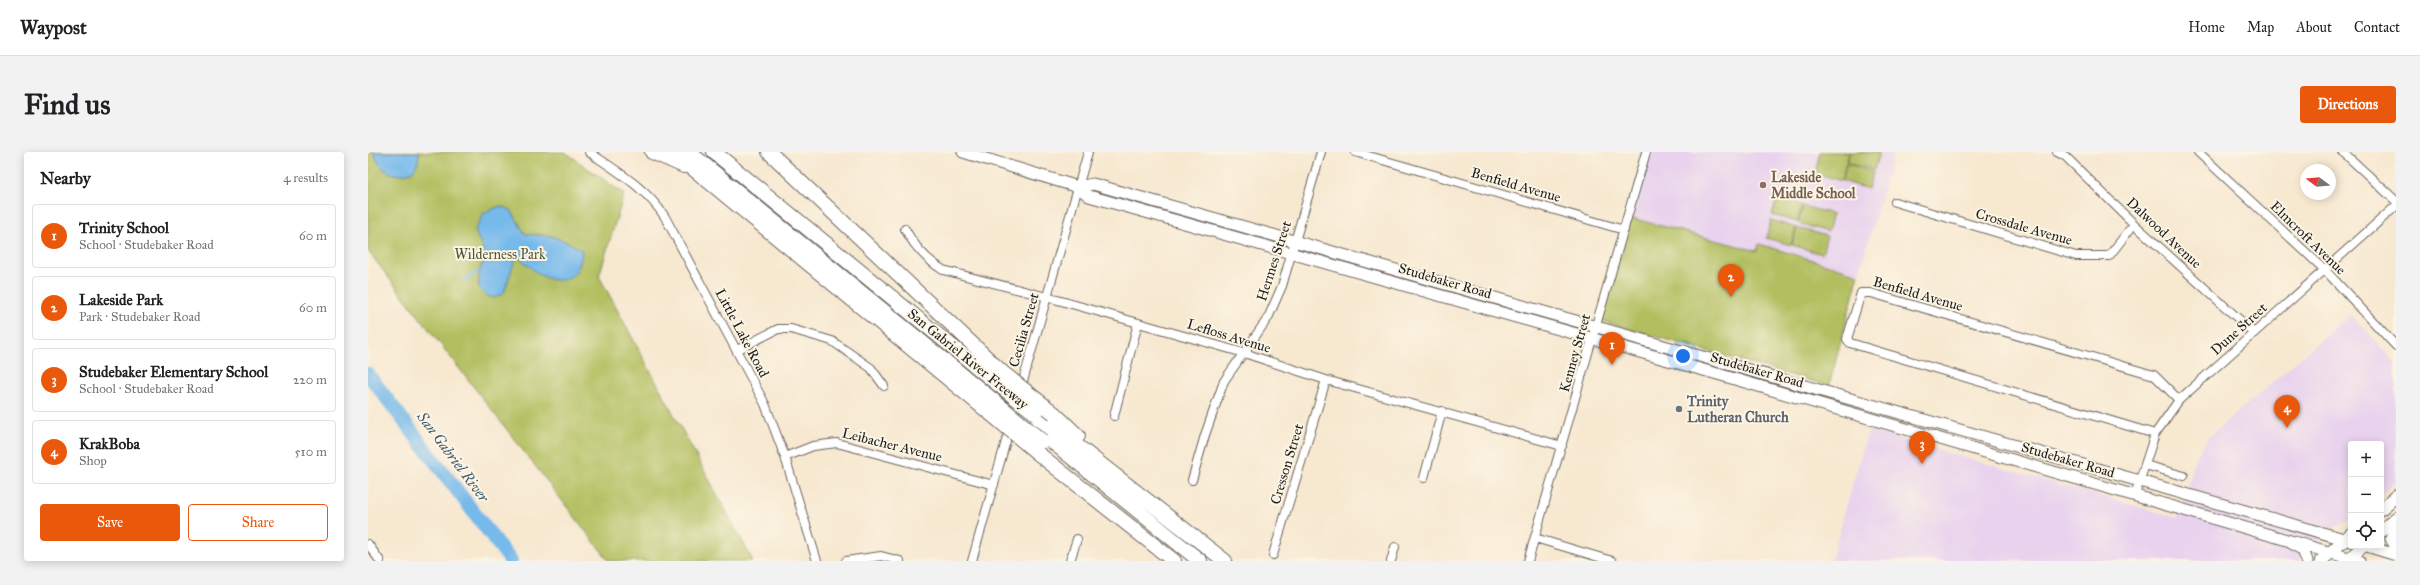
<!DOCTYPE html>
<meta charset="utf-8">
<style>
body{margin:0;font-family:"IM FELL Great Primer",serif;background:#f2f2f2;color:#202124}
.controls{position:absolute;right:12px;bottom:12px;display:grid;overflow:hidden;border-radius:4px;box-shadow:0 2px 10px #0003}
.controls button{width:36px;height:36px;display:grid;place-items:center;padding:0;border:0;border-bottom:1px solid #e0e0e0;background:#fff;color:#202124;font:20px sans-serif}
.compass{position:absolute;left:1932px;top:12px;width:36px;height:36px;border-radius:50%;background:#fff;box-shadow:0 2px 10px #0003;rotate:286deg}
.you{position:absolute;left:1315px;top:204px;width:14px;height:14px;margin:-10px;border:3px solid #fff;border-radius:50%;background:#1a73e8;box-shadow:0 0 0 6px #1a73e833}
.badge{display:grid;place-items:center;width:26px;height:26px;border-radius:50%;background:#ea580c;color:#fff;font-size:13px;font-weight:700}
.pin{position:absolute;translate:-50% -33px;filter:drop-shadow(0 1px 2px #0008)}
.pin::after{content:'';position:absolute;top:21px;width:14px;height:12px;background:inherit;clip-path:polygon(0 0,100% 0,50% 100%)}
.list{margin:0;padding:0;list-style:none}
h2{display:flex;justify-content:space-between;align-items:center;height:52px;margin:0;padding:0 16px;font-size:17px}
h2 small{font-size:13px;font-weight:400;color:#757577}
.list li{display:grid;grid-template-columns:26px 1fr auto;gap:12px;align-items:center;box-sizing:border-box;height:64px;margin:0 8px 8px;padding:0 8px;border:1px solid #e0e0e0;border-radius:4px}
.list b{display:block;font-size:15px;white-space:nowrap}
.list p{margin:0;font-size:13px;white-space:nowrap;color:#757577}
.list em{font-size:13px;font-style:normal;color:#757577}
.actions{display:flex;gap:8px;padding:12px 16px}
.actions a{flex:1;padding:9px 0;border:1px solid #ea580c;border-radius:4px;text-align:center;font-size:14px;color:#ea580c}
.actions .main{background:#ea580c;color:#fff}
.icon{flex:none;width:22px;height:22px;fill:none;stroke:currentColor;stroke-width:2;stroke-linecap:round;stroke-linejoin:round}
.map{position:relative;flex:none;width:2028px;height:409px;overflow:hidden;border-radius:4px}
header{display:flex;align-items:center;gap:24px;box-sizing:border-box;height:56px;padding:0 20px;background:#fff;border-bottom:1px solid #e0e0e0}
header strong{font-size:19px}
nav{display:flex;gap:22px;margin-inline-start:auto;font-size:14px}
.intro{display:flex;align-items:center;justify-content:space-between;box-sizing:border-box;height:96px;padding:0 24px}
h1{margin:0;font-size:28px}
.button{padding:10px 18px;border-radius:4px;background:#ea580c;color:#fff;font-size:14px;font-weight:700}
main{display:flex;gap:24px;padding:0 24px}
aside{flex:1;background:#fff;border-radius:4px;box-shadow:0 2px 10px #0003}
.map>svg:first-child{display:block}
</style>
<header>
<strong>Waypost</strong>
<nav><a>Home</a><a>Map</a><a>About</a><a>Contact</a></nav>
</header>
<div class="intro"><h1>Find us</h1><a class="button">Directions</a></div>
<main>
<aside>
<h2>Nearby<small>4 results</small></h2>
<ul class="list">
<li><span class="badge">1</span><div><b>Trinity School</b><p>School · Studebaker Road</p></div><em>60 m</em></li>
<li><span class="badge">2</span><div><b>Lakeside Park</b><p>Park · Studebaker Road</p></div><em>60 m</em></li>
<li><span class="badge">3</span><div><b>Studebaker Elementary School</b><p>School · Studebaker Road</p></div><em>220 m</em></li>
<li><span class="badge">4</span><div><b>KrakBoba</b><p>Shop</p></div><em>510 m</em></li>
</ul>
<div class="actions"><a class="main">Save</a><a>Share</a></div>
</aside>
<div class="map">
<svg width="2028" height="409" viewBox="0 0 2028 409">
<rect width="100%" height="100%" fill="#fcf5e5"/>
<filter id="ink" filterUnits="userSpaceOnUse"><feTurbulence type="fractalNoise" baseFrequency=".025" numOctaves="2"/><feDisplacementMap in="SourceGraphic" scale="8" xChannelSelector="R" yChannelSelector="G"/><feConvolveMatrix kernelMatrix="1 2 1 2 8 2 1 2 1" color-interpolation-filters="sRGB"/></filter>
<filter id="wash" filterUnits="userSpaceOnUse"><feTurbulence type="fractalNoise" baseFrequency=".012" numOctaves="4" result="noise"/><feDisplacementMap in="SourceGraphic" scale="16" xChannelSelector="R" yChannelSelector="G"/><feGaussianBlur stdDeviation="0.9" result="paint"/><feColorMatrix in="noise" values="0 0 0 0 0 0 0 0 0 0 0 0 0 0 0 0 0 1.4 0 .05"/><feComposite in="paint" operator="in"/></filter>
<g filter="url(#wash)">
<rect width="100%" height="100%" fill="#f7e8d0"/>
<path fill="#e8d2ee" d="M1282,0h244l-35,122 -100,-30 -2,7 -126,-33z
M1983,162l45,50v117l-15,14v-51h-30v77l-17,6 -32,27 -3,7h-468l37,-131 310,88 17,-60 13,-20z"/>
<path fill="#b2bf61" stroke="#676e3e" d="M0,0h197l59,42 -25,82 154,285h-144l-241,-310z
M1452,0h29l-8,29 -26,-8z
M1482,0l29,1 -5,17 -27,-7z
M1479,12l26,8 -5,17 -26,-8z
M1409,46l25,7 -5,17 -25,-7z
M1435,54l30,8 -5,18 -30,-9z
M1263,66l126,33 2,-7 100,30 -30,112 -227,-65z
M1403,68l25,8 -5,17 -25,-7z
M1429,76l30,8 -5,18 -30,-9z"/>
<path fill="#76b9eb" stroke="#496a84" d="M6,0h45l-1,10 -5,9c-19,9 -34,0 -39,-19z
M132,54l11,4 14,24 26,2 19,7 12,7c-1,35 -30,38 -52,17 -4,-3 -7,-4 -8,-9l-7,1 -11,34 -10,5c-28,-6 -9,-33 -10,-45 -1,-7 -7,-15 -9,-23l9,-17z"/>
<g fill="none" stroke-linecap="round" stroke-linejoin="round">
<path stroke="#76b9eb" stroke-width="2.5" d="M95,129l16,-10"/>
<path stroke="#76b9eb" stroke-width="14" d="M0,222l143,187"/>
</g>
</g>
<g filter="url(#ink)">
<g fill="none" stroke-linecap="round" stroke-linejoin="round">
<g stroke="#69635b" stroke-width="10">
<path id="minor" d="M221,0c28,19 57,36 76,65l100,187 20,53 32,104
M987,0l269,78
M1689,0l8,4 69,68 120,109
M1830,0l127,118 71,76
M1975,0l53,49
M1527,50l181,54h33l25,-32
M537,77c9,17 22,31 38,41l104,27 197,56 82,27 236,66
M369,198l41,-21h13l41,12 39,27 13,18
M746,264l24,-93
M1787,282l-305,-91 -3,-4 14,-46h10l283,82 25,25
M417,305l28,-11 24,-3 157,42
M1777,313l39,11
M1056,326l18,-67
M824,328l13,-45 19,-54 44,-63 14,-32 39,-134
M1767,343l20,-61 24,-34 217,-194
M1167,386l77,23
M0,392l12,17
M905,403l53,-175
M478,409l35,-5 19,5
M604,409l116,-409
M702,409l7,-22
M1023,409l4,-14
M1160,409l118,-409"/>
</g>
<g stroke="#69635b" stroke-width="13">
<path id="secondary" d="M595,0l115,35 11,9 632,179 638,186
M710,35l15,-3 1258,357
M2028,366l-5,21 5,8
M1925,392l10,6 4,11
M1999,394l29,9"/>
</g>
<g stroke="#69635b" stroke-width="14">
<path id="primary" d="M2013,357l15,-13
M2013,379l15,-13
M1953,409l30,-27
M1979,409l16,-15"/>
</g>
<g stroke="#69635b" stroke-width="16">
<path id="motorway" d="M284,0l32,14
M305,0l318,262
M321,0l305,249
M346,0l285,233
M401,0l234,221
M667,261l190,148
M687,262l23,22
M666,275l166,134
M667,299l139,110"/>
</g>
<use href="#minor" stroke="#fff" stroke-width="8"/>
<use href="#secondary" stroke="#fff" stroke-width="11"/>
<use href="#primary" stroke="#fff" stroke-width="12"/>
<use href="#motorway" stroke="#fff" stroke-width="14"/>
<g stroke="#69635b" stroke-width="16" stroke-linecap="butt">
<path id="motorway-bridge" d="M635,221l52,41
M631,233l36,28
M626,249l48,40
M623,262l44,37"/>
</g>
<use href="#motorway-bridge" stroke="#fff" stroke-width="14"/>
</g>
</g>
<circle fill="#8d6e63" stroke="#fcf5e5" stroke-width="1.5" cx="1395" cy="33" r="4"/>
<circle fill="#6b7280" stroke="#fcf5e5" stroke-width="1.5" cx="1311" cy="257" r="4"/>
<g text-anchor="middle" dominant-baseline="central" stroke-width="4" stroke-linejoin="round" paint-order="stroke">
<g font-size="14" font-weight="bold" fill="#785e54" stroke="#fcf5e5" text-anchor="start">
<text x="1403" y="25">Lakeside<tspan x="1403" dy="16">Middle School</tspan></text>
</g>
<g font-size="14" fill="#1c1c1c" stroke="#fcf5e5">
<text transform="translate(1148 33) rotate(16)">Benfield Avenue</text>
<text transform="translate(1656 75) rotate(16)">Crossdale Avenue</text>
<text transform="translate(1796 81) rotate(43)">Dalwood Avenue</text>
<text transform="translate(1940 86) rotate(44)">Elmcroft Avenue</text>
<text transform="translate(906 109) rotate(-72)">Hermes Street</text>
<text transform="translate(1077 129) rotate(16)">Studebaker Road</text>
<text transform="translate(1550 142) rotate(16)">Benfield Avenue</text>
<text transform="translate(1871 177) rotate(-42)">Dune Street</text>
<text transform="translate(656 178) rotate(-74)">Cecilia Street</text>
<text transform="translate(374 181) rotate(62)">Little Lake Road</text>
<text transform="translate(861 184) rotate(17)">Lefloss Avenue</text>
<text transform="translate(1207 201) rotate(-74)">Kenney Street</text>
<text transform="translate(600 207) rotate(39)">San Gabriel River Freeway</text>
<text transform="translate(1389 218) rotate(16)">Studebaker Road</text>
<text transform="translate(524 293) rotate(14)">Leibacher Avenue</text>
<text transform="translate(1700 308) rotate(16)">Studebaker Road</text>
<text transform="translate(919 312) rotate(-73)">Cresson Street</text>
</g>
<g font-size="14" fill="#505534" stroke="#fcf5e5">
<text x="132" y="102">Wilderness Park</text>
</g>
<g font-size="14" font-weight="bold" fill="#5b616d" stroke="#fcf5e5" text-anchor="start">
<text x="1319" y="249">Trinity<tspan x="1319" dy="16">Lutheran Church</tspan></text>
</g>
<g font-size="15" font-style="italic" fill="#405b6f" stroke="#fcf5e5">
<text transform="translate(85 305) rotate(53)">San Gabriel River</text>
</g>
</g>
</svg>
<div class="controls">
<button>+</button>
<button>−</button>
<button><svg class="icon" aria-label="locate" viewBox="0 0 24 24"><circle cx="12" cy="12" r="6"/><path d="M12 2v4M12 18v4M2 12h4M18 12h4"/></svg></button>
</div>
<svg class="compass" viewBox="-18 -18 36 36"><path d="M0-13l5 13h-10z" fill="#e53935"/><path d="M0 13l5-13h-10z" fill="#757577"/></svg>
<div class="you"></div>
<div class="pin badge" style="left:1244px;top:213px">1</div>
<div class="pin badge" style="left:1363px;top:145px">2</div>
<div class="pin badge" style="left:1554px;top:312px">3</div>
<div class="pin badge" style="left:1919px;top:276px">4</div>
</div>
</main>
